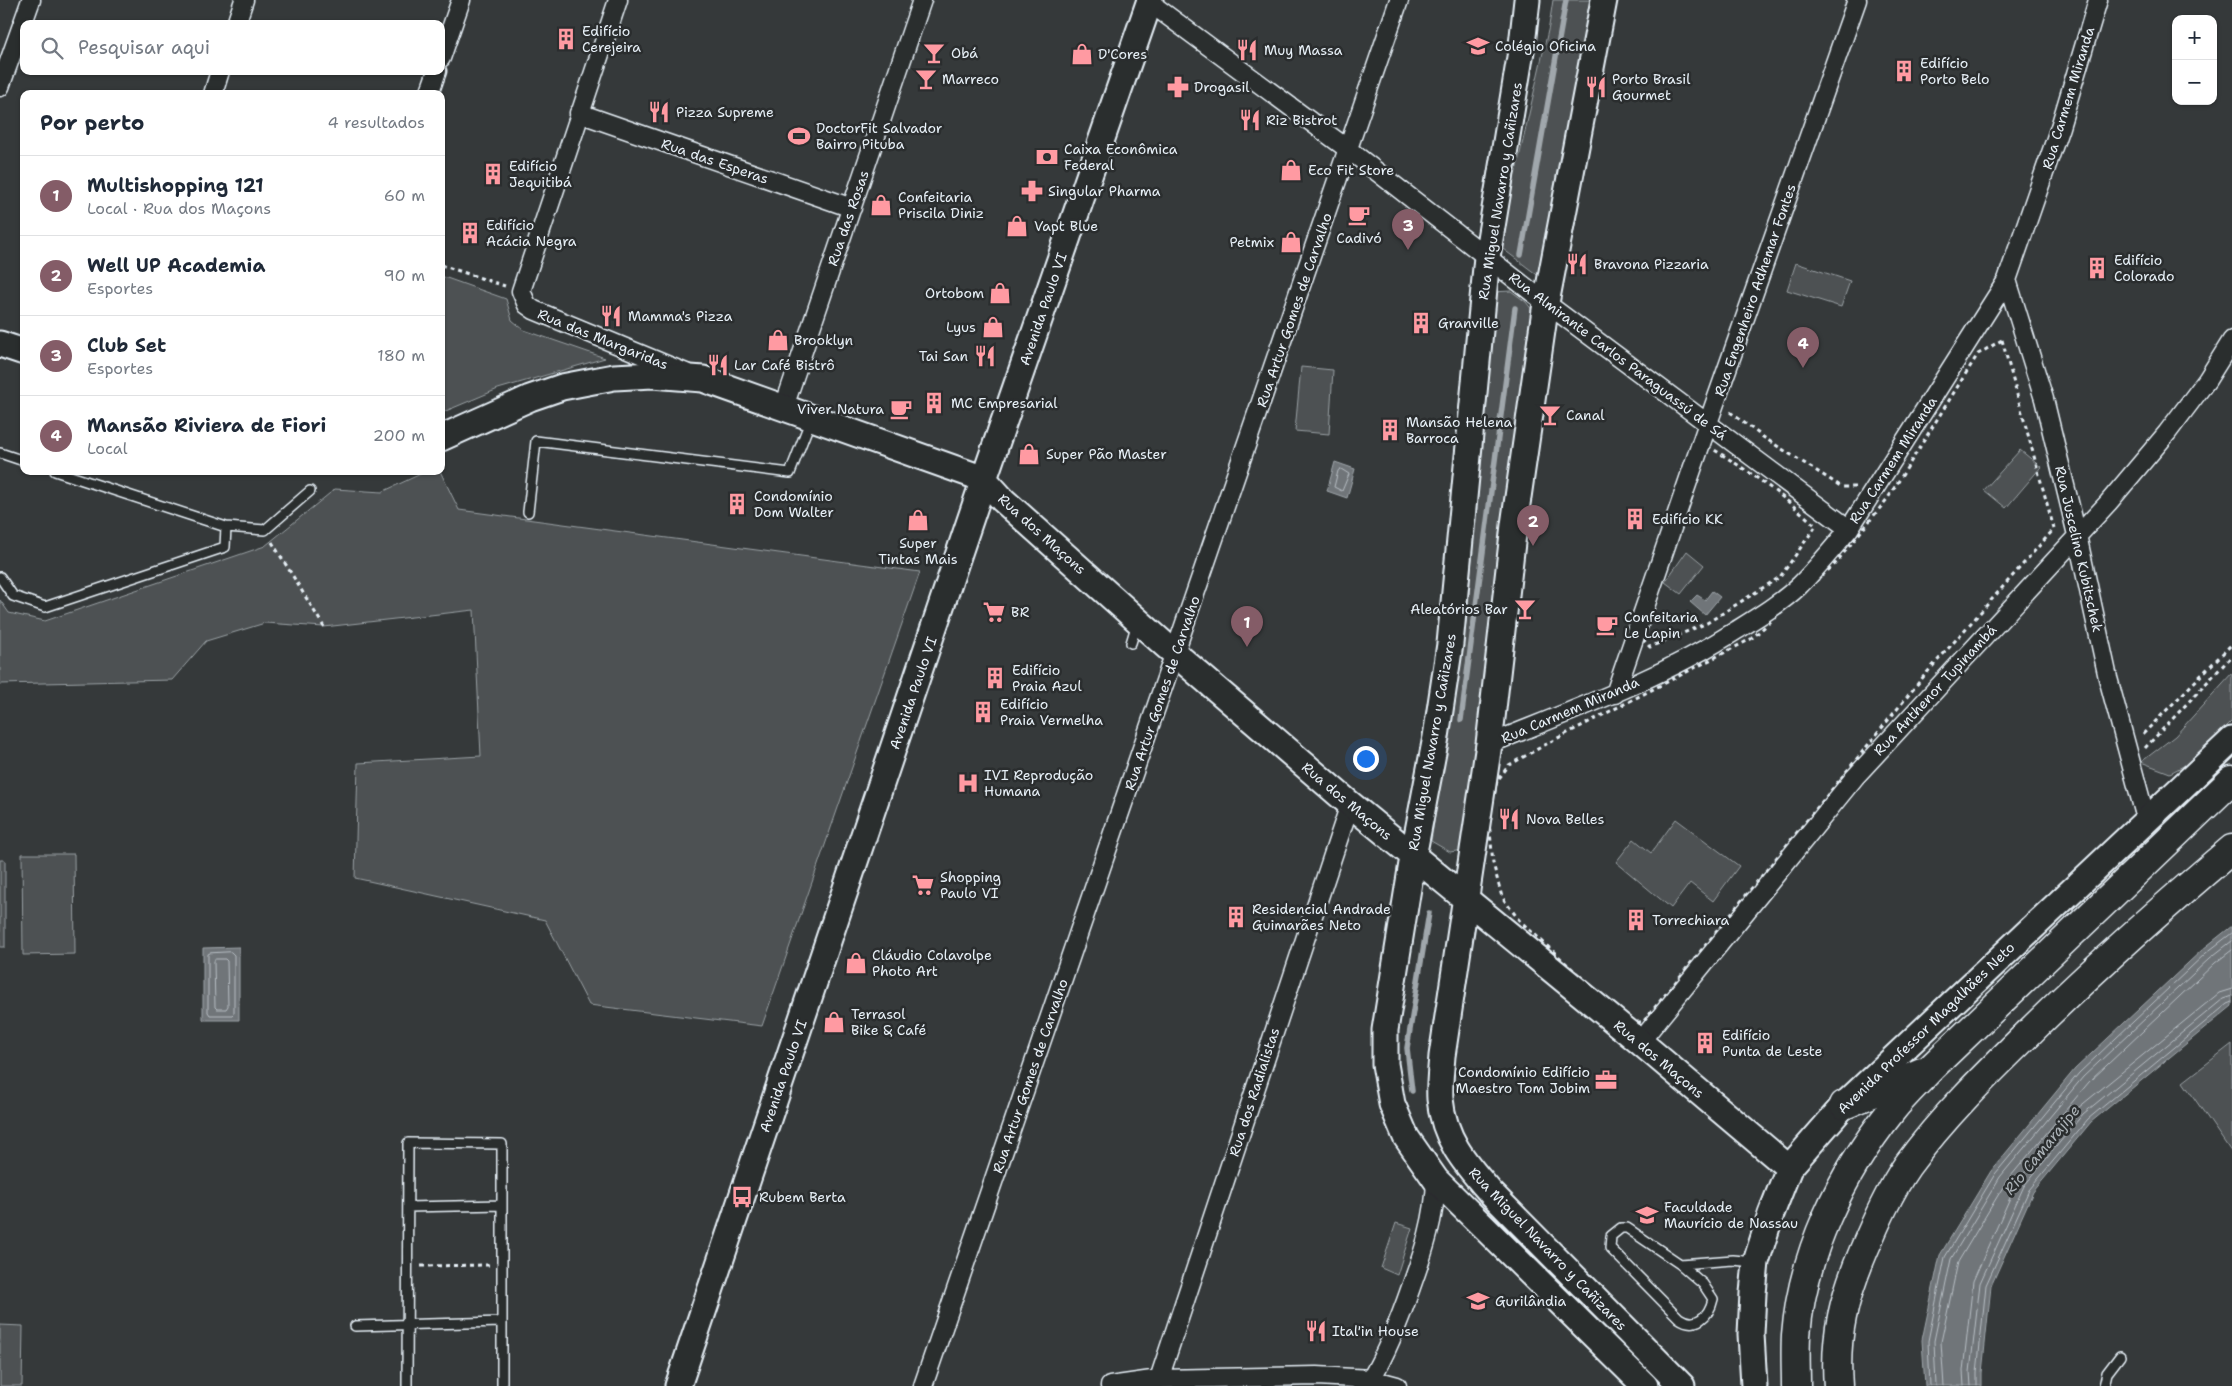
<!DOCTYPE html>
<html lang="pt">
<meta charset="utf-8">
<style>
body{margin:0;font-family:"Shantell Sans",sans-serif;background:#f6f6f7;color:#1f2937}
.controls{position:absolute;right:15px;top:15px;display:grid;overflow:hidden;border-radius:10px;box-shadow:0 1px 4px #0004}
.controls button{width:45px;height:45px;display:grid;place-items:center;padding:0;border:0;border-bottom:1px solid #e0e1e3;background:#fff;color:#1f2937;font:25px sans-serif}
.you{position:absolute;left:1365px;top:758px;width:18px;height:18px;margin:-12px;border:4px solid #fff;border-radius:50%;background:#1a73e8;box-shadow:0 0 0 8px #1a73e833}
.badge{display:grid;place-items:center;width:32px;height:32px;border-radius:50%;background:#845c67;color:#fff;font-size:16px;font-weight:700}
.pin{position:absolute;translate:-50% -41px;filter:drop-shadow(0 1px 2px #0008)}
.pin::after{content:'';position:absolute;top:26px;width:18px;height:15px;background:inherit;clip-path:polygon(0 0,100% 0,50% 100%)}
.list{margin:0;padding:0;list-style:none}
h2{display:flex;justify-content:space-between;align-items:center;height:65px;margin:0;padding:0 20px;font-size:21px}
h2 small{font-size:16px;font-weight:400;color:#747a83}
.list li{display:grid;grid-template-columns:32px 1fr auto;gap:15px;align-items:center;box-sizing:border-box;height:80px;padding:0 20px;border-top:1px solid #e0e1e3}
.list b{display:block;font-size:19px;white-space:nowrap}
.list p{margin:0;font-size:16px;white-space:nowrap;color:#747a83}
.list em{font-size:16px;font-style:normal;color:#747a83}
.icon{flex:none;width:28px;height:28px;fill:none;stroke:currentColor;stroke-width:2;stroke-linecap:round;stroke-linejoin:round}
.map{position:relative;flex:none;width:2232px;height:1386px;overflow:hidden}
.search{position:absolute;background:#fff;box-shadow:0 1px 4px #0004;left:20px;top:20px;width:425px;height:55px;display:flex;align-items:center;gap:12px;box-sizing:border-box;padding:0 18px;border-radius:10px;color:#747a83;font-size:19px}
.panel{position:absolute;background:#fff;box-shadow:0 1px 4px #0004;left:20px;top:90px;width:425px;height:385px;border-radius:10px}
.map>svg:first-child{display:block}
</style>
<div class="map">
<svg width="2232" height="1386" viewBox="0 0 2232 1386">
<rect width="100%" height="100%" fill="#35393a"/>
<filter id="ink" filterUnits="userSpaceOnUse"><feTurbulence type="fractalNoise" baseFrequency=".02" numOctaves="2"/><feDisplacementMap in="SourceGraphic" scale="10" xChannelSelector="R" yChannelSelector="G"/><feConvolveMatrix kernelMatrix="1 2 1 2 8 2 1 2 1" color-interpolation-filters="sRGB"/></filter>
<g filter="url(#ink)">
<path fill="#4d5152" stroke="#9aa1a5" d="M1553,0h38l-51,277 -41,-31 50,-220z
M1796,263l54,18 -9,26 -54,-17z
M441,276l65,23 6,21 12,10 81,28 -107,31 -57,24z
M1511,291l15,11 10,13 -67,534 -19,3 -19,-11 37,-232 24,-317z
M1301,367l32,3 -4,64 -34,-3z
M2020,450l21,17 -35,41 -22,-18z
M427,471h13l19,39 461,62 -158,454 -173,-21 -44,-85 -190,-42 3,-115 123,-7 -7,-146 -150,17 -59,-4 -59,18 -34,39 -172,4v-84l9,13 36,8 220,-75 70,-57 47,3z
M1687,551l17,14 -23,29 -16,-12z
M2232,673v48l-41,41 -21,11 -29,-11 34,-26z
M1676,819l63,47 -26,35 -23,-18 -19,25 -55,-46 18,-23 17,14z
M22,854h52l1,100 -52,1z
M0,860h5v87h-5z
M2232,1044v109l-49,-71z
M1396,1223l16,5 -15,47 -16,-7z
M0,1325l23,1 -1,60h-22z"/>
<path fill="#707579" stroke="#a0a7ac" d="M1335,462l20,7 -8,29 -20,-7z
M1712,591l8,6 -15,18 -15,-13 7,-7 8,5z
M2232,926v80l-141,116 -58,70 -42,94 -9,87v13h-57l-3,-46 18,-85 51,-84 84,-102 128,-120z
M239,947v73h-36v-72z"/>
<g fill="none" stroke-linecap="round" stroke-linejoin="round">
<path stroke="#b8bfc5" stroke-width="1" d="M1341,469l8,5 -7,17 -8,-4 4,-16z
M231,952l3,3v58l-2,2h-22l-2,-3v-58l2,-1z
M216,959h9l2,2 1,45 -2,3h-9l-2,-2 -1,-46z
M1930,1386l-2,-45 17,-84 50,-83 84,-101 127,-120 26,-20
M1936,1386l-2,-45 17,-82 49,-82 83,-100 127,-119 22,-17
M1944,1386l-3,-44 17,-80 48,-80 83,-100 126,-119 17,-13
M1964,1386l-1,-15 10,-90 44,-99 61,-74 141,-115 13,-4
M1971,1386l-1,-14 10,-89 44,-97 59,-72 140,-115 9,-3
M1977,1386v-13l9,-88 43,-95 59,-71 139,-115 5,-2"/>
<path stroke="#a0a7ac" stroke-width="5.5" d="M1521,255l45,-255
M1461,720l54,-412
M1412,1091l-5,-43 22,-135"/>
<g stroke="#e8f1f8" stroke-width="12">
<path id="lane" d="M0,453l24,8
M55,471l171,56 39,3 45,-39
M528,512l8,-71 254,32 21,-54
M0,577l13,19 32,11 180,-60 1,-20
M1131,643l6,-20
M408,1207l94,-2
M1680,1264l23,20 10,15c-4,18 -18,30 -34,19l-69,-70 1,-12 10,-8h6l53,36 53,-4 21,2
M355,1326l147,-4
M407,1386l1,-243 94,1v242
M2104,1386l3,-13 13,-17"/>
</g>
<g stroke="#e8f1f8" stroke-width="21">
<path id="street" d="M618,0l-97,291 6,14 7,5 152,63
M1149,2l200,148 197,153 303,226
M236,24l8,-24
M441,58l20,-58
M0,87l31,-87
M213,94l7,-23
M429,94l8,-23
M579,113l273,95
M2007,280l37,119 33,136 31,143 38,141
M784,407l138,-407
M1615,694l93,-271 149,-423
M1489,744c84,-34 171,-65 248,-114 21,-13 44,-27 62,-44 18,-18 34,-38 50,-57l158,-249 53,-153 38,-127
M1640,1042l215,-265 253,-274 59,-70 40,-53 25,-40
M1159,1379l191,-575
M1371,1379c17,-29 29,-60 40,-92 13,-36 24,-69 25,-107
M923,1386l476,-1386
M1110,1386l49,-7 158,-3 54,3 26,7"/>
</g>
<g stroke="#e8f1f8" stroke-width="29">
<path id="secondary" d="M1527,0l-5,45 -35,212 -37,387 -14,93 -23,120 -28,173v34l7,40 14,33 30,43 209,206
M1604,0l-58,303 -32,222 -25,219 -47,312c-1,14 -3,29 -2,43 4,41 25,64 51,94l191,193
M0,344l24,8
M441,438l89,-40 32,-11 52,-10 39,-2 50,4 281,100 19,21 162,145 185,159 290,238 149,126
M678,1386l306,-907 166,-479
M1754,1386l-3,-52 2,-41 3,-31 15,-48 18,-46 55,-63 388,-365"/>
</g>
<g stroke="#e8f1f8" stroke-width="31">
<path id="primary" d="M1844,1105l78,-33
M1796,1386c0,-16 -1,-33 0,-50 6,-82 45,-162 96,-226 11,-14 26,-28 39,-42l301,-288
M1838,1386c-4,-51 6,-89 26,-136 12,-28 25,-58 43,-84 40,-55 90,-102 139,-150 60,-58 122,-113 186,-167"/>
</g>
<path stroke="#e8f1f8" stroke-width="3" stroke-dasharray="4 4" stroke-linecap="butt" d="M441,265l64,21
M2002,340l52,189 -130,147 -281,346h-13l-111,-102 -17,-23 -9,-34 -4,-42 8,-40 12,-16 43,-24 199,-102 83,-74 54,-67 90,-144z
M1730,412l33,25 79,50h13
M1708,446c38,23 75,49 108,80l-36,51 -73,46 -57,24 -8,-9z
M272,542l52,85
M2143,734l89,-90
M2145,748l87,-92
M421,1266l68,-1"/>
<use href="#lane" stroke="#2a2d2e" stroke-width="9"/>
<use href="#street" stroke="#2a2d2e" stroke-width="18"/>
<use href="#secondary" stroke="#2a2d2e" stroke-width="25"/>
<use href="#primary" stroke="#2a2d2e" stroke-width="28"/>
</g>
</g>
<defs>
<g id="building-bare" transform="scale(1.725)"><path d="M-4-6H4V6H1V3H-1V6H-4ZM-2.5-4.3h1.7v1.8h-1.7ZM.8-4.3h1.7v1.8H.8ZM-2.5-1h1.7V.8h-1.7ZM.8-1h1.7V.8H.8Z" fill="#ff9aa2" stroke="#2a2d2e" stroke-width="2.5" paint-order="stroke"/></g>
<g id="school-bare" transform="scale(1.725)"><path d="M0-5L7-2L0 1L-7-2ZM-4 1L0 2.5L4 1V4Q0 6-4 4Z" fill="#ff9aa2" stroke="#2a2d2e" stroke-width="2.5" paint-order="stroke"/></g>
<g id="restaurant-bare" transform="scale(1.725)"><path d="M-5-6h1v4h1v-4h1v4h1v-4h1v5L-1.5 .5V6h-2V.5L-5-1ZM5-6V6H3V1.5H1.5Q1.5-4 5-6Z" fill="#ff9aa2" stroke="#2a2d2e" stroke-width="2.5" paint-order="stroke"/></g>
<g id="bar-bare" transform="scale(1.725)"><path d="M-6-5H6L.8 .8V4.5H3.5V6h-7V4.5H-.8V.8Z" fill="#ff9aa2" stroke="#2a2d2e" stroke-width="2.5" paint-order="stroke"/></g>
<g id="shop-bare" transform="scale(1.725)"><path d="M-5-2.5h2.3a2.7 3.5 0 0 1 5.4 0H5L5.5 6h-11ZM-1.5-2.5h3a1.5 2.3 0 0 0-3 0Z" fill="#ff9aa2" stroke="#2a2d2e" stroke-width="2.5" paint-order="stroke"/></g>
<g id="pharmacy-bare" transform="scale(1.725)"><path d="M-2-6h4v4h4v4h-4v4h-4v-4h-4v-4h4Z" fill="#ff9aa2" stroke="#2a2d2e" stroke-width="2.5" paint-order="stroke"/></g>
<g id="stadium-bare" transform="scale(1.725)"><path d="M0-5a6.5 5 0 1 0 0 10a6.5 5 0 1 0 0-10ZM-3.5-1.8h7v3.6h-7Z" fill="#ff9aa2" stroke="#2a2d2e" stroke-width="2.5" paint-order="stroke"/></g>
<g id="bank-bare" transform="scale(1.725)"><path d="M-6-4H6V4H-6ZM0-2.3a2.3 2.3 0 1 0 0 4.6a2.3 2.3 0 1 0 0-4.6Z" fill="#ff9aa2" stroke="#2a2d2e" stroke-width="2.5" paint-order="stroke"/></g>
<g id="cafe-bare" transform="scale(1.725)"><path d="M-5.5-4.5H6V0H3Q3 3.5 0 3.5H-2.5Q-5.5 3.5-5.5 0ZM3-3.2v2h1.7v-2ZM-6 4.5H4V6H-6Z" fill="#ff9aa2" stroke="#2a2d2e" stroke-width="2.5" paint-order="stroke"/></g>
<g id="supermarket-bare" transform="scale(1.725)"><path d="M-6-5.5h2.5l.6 2H6L4.5 2H-2.5L-4.4-4H-6ZM-1.5 3.2a1.3 1.3 0 1 0 .1 0ZM3 3.2a1.3 1.3 0 1 0 .1 0Z" fill="#ff9aa2" stroke="#2a2d2e" stroke-width="2.5" paint-order="stroke"/></g>
<g id="hospital-bare" transform="scale(1.725)"><path d="M-5-5h3v3.5h4V-5h3V5h-3V1.5h-4V5h-3Z" fill="#ff9aa2" stroke="#2a2d2e" stroke-width="2.5" paint-order="stroke"/></g>
<g id="office-bare" transform="scale(1.725)"><path d="M-6-3h4V-5.5h4V-3h4V5H-6ZM-1-4.5V-3h2v-1.5ZM-6 0V1H6V0Z" fill="#ff9aa2" stroke="#2a2d2e" stroke-width="2.5" paint-order="stroke"/></g>
<g id="bus-bare" transform="scale(1.725)"><path d="M-5-6H5V4H4V6H2V4H-2V6H-4V4H-5ZM-3.5-4V0h7V-4ZM-3.5 1.2v1.5H-2V1.2ZM2 1.2v1.5H3.5V1.2Z" fill="#ff9aa2" stroke="#2a2d2e" stroke-width="2.5" paint-order="stroke"/></g>
<g id="university-bare" transform="scale(1.725)"><path d="M0-5L7-2L0 1L-7-2ZM-4 1L0 2.5L4 1V4Q0 6-4 4Z" fill="#ff9aa2" stroke="#2a2d2e" stroke-width="2.5" paint-order="stroke"/></g>
</defs>
<g fill-rule="evenodd">
<use href="#building-bare" x="566" y="39"/>
<use href="#school-bare" x="1478" y="46"/>
<use href="#restaurant-bare" x="1247" y="50"/>
<use href="#bar-bare" x="934" y="53"/>
<use href="#shop-bare" x="1082" y="54"/>
<use href="#building-bare" x="1904" y="71"/>
<use href="#bar-bare" x="926" y="79"/>
<use href="#pharmacy-bare" x="1178" y="87"/>
<use href="#restaurant-bare" x="1596" y="87"/>
<use href="#restaurant-bare" x="659" y="112"/>
<use href="#restaurant-bare" x="1250" y="120"/>
<use href="#stadium-bare" x="799" y="136"/>
<use href="#bank-bare" x="1047" y="157"/>
<use href="#shop-bare" x="1291" y="170"/>
<use href="#building-bare" x="493" y="174"/>
<use href="#pharmacy-bare" x="1032" y="191"/>
<use href="#shop-bare" x="881" y="205"/>
<use href="#cafe-bare" x="1359" y="215"/>
<use href="#shop-bare" x="1017" y="226"/>
<use href="#building-bare" x="470" y="233"/>
<use href="#shop-bare" x="1291" y="242"/>
<use href="#restaurant-bare" x="1577" y="264"/>
<use href="#building-bare" x="2097" y="268"/>
<use href="#shop-bare" x="1000" y="293"/>
<use href="#restaurant-bare" x="611" y="316"/>
<use href="#building-bare" x="1421" y="323"/>
<use href="#shop-bare" x="993" y="327"/>
<use href="#shop-bare" x="778" y="340"/>
<use href="#restaurant-bare" x="985" y="356"/>
<use href="#restaurant-bare" x="718" y="365"/>
<use href="#building-bare" x="934" y="403"/>
<use href="#cafe-bare" x="901" y="409"/>
<use href="#bar-bare" x="1550" y="415"/>
<use href="#building-bare" x="1390" y="430"/>
<use href="#shop-bare" x="1029" y="454"/>
<use href="#building-bare" x="737" y="504"/>
<use href="#building-bare" x="1635" y="519"/>
<use href="#shop-bare" x="918" y="520"/>
<use href="#bar-bare" x="1525" y="609"/>
<use href="#supermarket-bare" x="994" y="612"/>
<use href="#cafe-bare" x="1607" y="625"/>
<use href="#building-bare" x="995" y="678"/>
<use href="#building-bare" x="983" y="712"/>
<use href="#hospital-bare" x="968" y="783"/>
<use href="#restaurant-bare" x="1509" y="819"/>
<use href="#supermarket-bare" x="923" y="885"/>
<use href="#building-bare" x="1236" y="917"/>
<use href="#building-bare" x="1636" y="920"/>
<use href="#shop-bare" x="856" y="963"/>
<use href="#shop-bare" x="834" y="1022"/>
<use href="#building-bare" x="1705" y="1043"/>
<use href="#office-bare" x="1606" y="1080"/>
<use href="#bus-bare" x="742" y="1197"/>
<use href="#university-bare" x="1647" y="1215"/>
<use href="#school-bare" x="1478" y="1301"/>
<use href="#restaurant-bare" x="1316" y="1331"/>
</g>
<g text-anchor="middle" dominant-baseline="central" stroke-width="5" stroke-linejoin="round" paint-order="stroke">
<g font-size="14" fill="#e8f1f8" stroke="#2a2d2e" text-anchor="start">
<text x="582" y="31">Edifício<tspan x="582" dy="16">Cerejeira</tspan></text>
<text x="1495" y="46">Colégio Oficina</text>
<text x="1264" y="50">Muy Massa</text>
<text x="951" y="53">Obá</text>
<text x="1098" y="54">D'Cores</text>
<text x="1920" y="63">Edifício<tspan x="1920" dy="16">Porto Belo</tspan></text>
<text x="942" y="79">Marreco</text>
<text x="1612" y="79">Porto Brasil<tspan x="1612" dy="16">Gourmet</tspan></text>
<text x="1194" y="87">Drogasil</text>
<text x="676" y="112">Pizza Supreme</text>
<text x="1266" y="120">Riz Bistrot</text>
<text x="816" y="128">DoctorFit Salvador<tspan x="816" dy="16">Bairro Pituba</tspan></text>
<text x="1064" y="149">Caixa Econômica<tspan x="1064" dy="16">Federal</tspan></text>
<text x="509" y="166">Edifício<tspan x="509" dy="16">Jequitibá</tspan></text>
<text x="1308" y="170">Eco Fit Store</text>
<text x="1048" y="191">Singular Pharma</text>
<text x="898" y="197">Confeitaria<tspan x="898" dy="16">Priscila Diniz</tspan></text>
<text x="486" y="225">Edifício<tspan x="486" dy="16">Acácia Negra</tspan></text>
<text x="1034" y="226">Vapt Blue</text>
<text x="1359" y="238" text-anchor="middle">Cadivó</text>
<text x="1274" y="242" text-anchor="end">Petmix</text>
<text x="2114" y="260">Edifício<tspan x="2114" dy="16">Colorado</tspan></text>
<text x="1594" y="264">Bravona Pizzaria</text>
<text x="984" y="293" text-anchor="end">Ortobom</text>
<text x="628" y="316">Mamma's Pizza</text>
<text x="1438" y="323">Granville</text>
<text x="976" y="327" text-anchor="end">Lyus</text>
<text x="794" y="340">Brooklyn</text>
<text x="968" y="356" text-anchor="end">Tai San</text>
<text x="734" y="365">Lar Café Bistrô</text>
<text x="951" y="403">MC Empresarial</text>
<text x="884" y="409" text-anchor="end">Viver Natura</text>
<text x="1566" y="415">Canal</text>
<text x="1406" y="422">Mansão Helena<tspan x="1406" dy="16">Barroca</tspan></text>
<text x="1046" y="454">Super Pão Master</text>
<text x="754" y="496">Condomínio<tspan x="754" dy="16">Dom Walter</tspan></text>
<text x="1652" y="519">Edifício KK</text>
<text x="918" y="543" text-anchor="middle">Super<tspan x="918" dy="16">Tintas Mais</tspan></text>
<text x="1508" y="609" text-anchor="end">Aleatórios Bar</text>
<text x="1011" y="612">BR</text>
<text x="1624" y="617">Confeitaria<tspan x="1624" dy="16">Le Lapin</tspan></text>
<text x="1012" y="670">Edifício<tspan x="1012" dy="16">Praia Azul</tspan></text>
<text x="1000" y="704">Edifício<tspan x="1000" dy="16">Praia Vermelha</tspan></text>
<text x="984" y="775">IVI Reprodução<tspan x="984" dy="16">Humana</tspan></text>
<text x="1526" y="819">Nova Belles</text>
<text x="940" y="877">Shopping<tspan x="940" dy="16">Paulo VI</tspan></text>
<text x="1252" y="909">Residencial Andrade<tspan x="1252" dy="16">Guimarães Neto</tspan></text>
<text x="1652" y="920">Torrechiara</text>
<text x="872" y="955">Cláudio Colavolpe<tspan x="872" dy="16">Photo Art</tspan></text>
<text x="851" y="1014">Terrasol<tspan x="851" dy="16">Bike &amp; Café</tspan></text>
<text x="1722" y="1035">Edifício<tspan x="1722" dy="16">Punta de Leste</tspan></text>
<text x="1590" y="1072" text-anchor="end">Condomínio Edifício<tspan x="1590" dy="16">Maestro Tom Jobim</tspan></text>
<text x="759" y="1197">Rubem Berta</text>
<text x="1664" y="1207">Faculdade<tspan x="1664" dy="16">Maurício de Nassau</tspan></text>
<text x="1495" y="1301">Gurilândia</text>
<text x="1332" y="1331">Ital'in House</text>
</g>
<g font-size="14" fill="#e8f1f8" stroke="#2a2d2e">
<text transform="translate(2068 98) rotate(-73)">Rua Carmem Miranda</text>
<text transform="translate(715 161) rotate(19)">Rua das Esperas</text>
<text transform="translate(1500 191) rotate(-81)">Rua Miguel Navarro y Cañizares</text>
<text transform="translate(848 218) rotate(-71)">Rua das Rosas</text>
<text transform="translate(1755 290) rotate(-71)">Rua Engenheiro Adhemar Fontes</text>
<text transform="translate(1043 309) rotate(-71)">Avenida Paulo VI</text>
<text transform="translate(1294 310) rotate(-71)">Rua Artur Gomes de Carvalho</text>
<text transform="translate(603 339) rotate(22)">Rua das Margaridas</text>
<text transform="translate(1618 356) rotate(37)">Rua Almirante Carlos Paraguassú de Sá</text>
<text transform="translate(1893 460) rotate(-57)">Rua Carmem Miranda</text>
<text transform="translate(1042 534) rotate(42)">Rua dos Maçons</text>
<text transform="translate(2079 549) rotate(77)">Rua Juscelino Kubitschek</text>
<text transform="translate(1935 690) rotate(-47)">Rua Anthenor Tupinambá</text>
<text transform="translate(913 693) rotate(-71)">Avenida Paulo VI</text>
<text transform="translate(1162 693) rotate(-71)">Rua Artur Gomes de Carvalho</text>
<text transform="translate(1570 710) rotate(-23)">Rua Carmem Miranda</text>
<text transform="translate(1432 742) rotate(-80)">Rua Miguel Navarro y Cañizares</text>
<text transform="translate(1347 801) rotate(40)">Rua dos Maçons</text>
<text transform="translate(1926 1028) rotate(-44)">Avenida Professor Magalhães Neto</text>
<text transform="translate(1659 1059) rotate(40)">Rua dos Maçons</text>
<text transform="translate(783 1076) rotate(-71)">Avenida Paulo VI</text>
<text transform="translate(1030 1076) rotate(-71)">Rua Artur Gomes de Carvalho</text>
<text transform="translate(1254 1092) rotate(-72)">Rua dos Radialistas</text>
<text transform="translate(1548 1249) rotate(46)">Rua Miguel Navarro y Cañizares</text>
</g>
<g font-size="15" font-style="italic" fill="#acb3b8" stroke="#2a2d2e">
<text transform="translate(2042 1150) rotate(-51)">Rio Camarajipe</text>
</g>
</g>
</svg>
<div class="controls">
<button>+</button>
<button>−</button>
</div>
<div class="you"></div>
<div class="pin badge" style="left:1247px;top:647px">1</div>
<div class="pin badge" style="left:1533px;top:546px">2</div>
<div class="pin badge" style="left:1408px;top:250px">3</div>
<div class="pin badge" style="left:1803px;top:368px">4</div>
<div class="search"><svg class="icon" aria-label="search" viewBox="0 0 24 24"><circle cx="10" cy="10" r="6"/><path d="M15 15l6 6"/></svg>Pesquisar aqui</div>
<section class="panel">
<h2>Por perto<small>4 resultados</small></h2>
<ul class="list">
<li><span class="badge">1</span><div><b>Multishopping 121</b><p>Local · Rua dos Maçons</p></div><em>60 m</em></li>
<li><span class="badge">2</span><div><b>Well UP Academia</b><p>Esportes</p></div><em>90 m</em></li>
<li><span class="badge">3</span><div><b>Club Set</b><p>Esportes</p></div><em>180 m</em></li>
<li><span class="badge">4</span><div><b>Mansão Riviera de Fiori</b><p>Local</p></div><em>200 m</em></li>
</ul>
</section>
</div>
